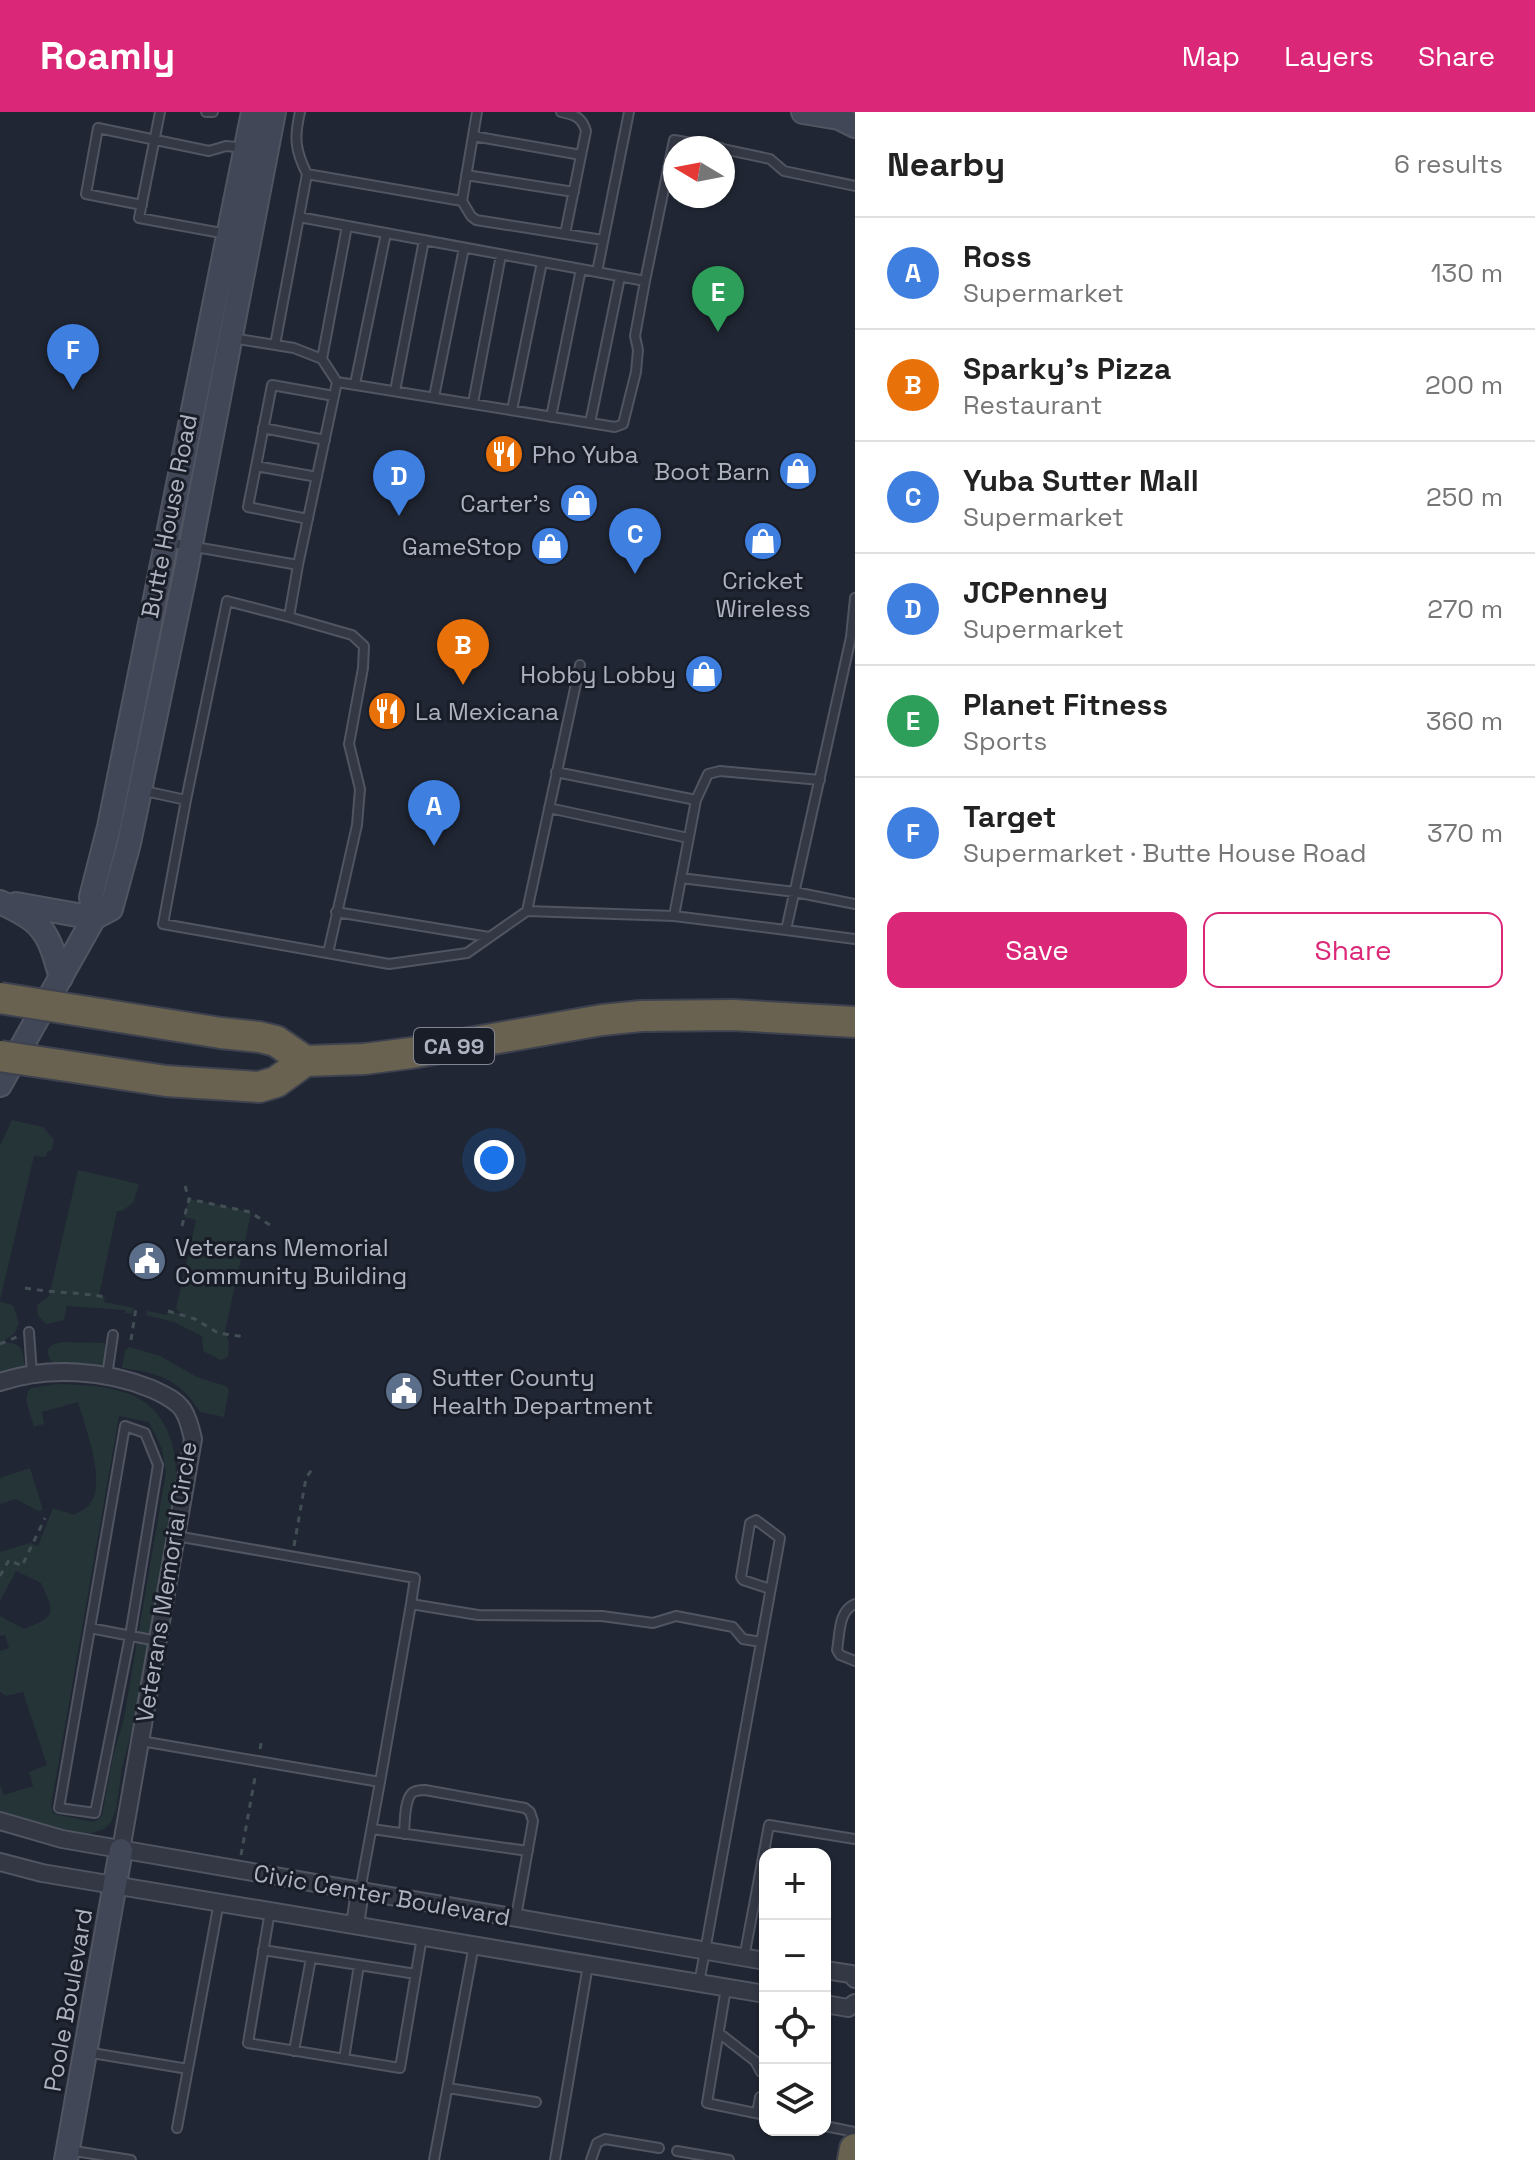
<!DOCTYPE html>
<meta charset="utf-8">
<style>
body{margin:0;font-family:"Space Grotesk",sans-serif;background:#f6f6f6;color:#222}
.controls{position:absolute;right:24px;bottom:24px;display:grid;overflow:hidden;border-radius:16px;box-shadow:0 2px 6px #0004}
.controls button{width:72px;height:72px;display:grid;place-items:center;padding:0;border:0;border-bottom:2px solid #e0e0e0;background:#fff;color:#222;font:40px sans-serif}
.compass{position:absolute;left:663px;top:24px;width:72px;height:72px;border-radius:50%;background:#fff;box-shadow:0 2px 6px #0004;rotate:280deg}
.you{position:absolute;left:494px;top:1048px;width:28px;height:28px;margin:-20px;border:6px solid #fff;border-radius:50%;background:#1a73e8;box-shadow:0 0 0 12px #1a73e833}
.badge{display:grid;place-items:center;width:52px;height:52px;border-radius:50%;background:#db2777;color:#fff;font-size:26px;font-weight:700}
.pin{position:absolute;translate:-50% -66px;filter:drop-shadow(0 2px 4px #0008)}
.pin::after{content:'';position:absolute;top:42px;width:28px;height:24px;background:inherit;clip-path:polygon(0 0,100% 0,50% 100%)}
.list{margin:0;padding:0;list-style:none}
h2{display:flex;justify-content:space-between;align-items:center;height:104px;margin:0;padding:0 32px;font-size:34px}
h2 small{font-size:26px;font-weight:400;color:#767676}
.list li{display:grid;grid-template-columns:52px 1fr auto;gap:24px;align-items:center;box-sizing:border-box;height:112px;padding:0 32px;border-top:2px solid #e0e0e0}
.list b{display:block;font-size:30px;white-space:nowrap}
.list p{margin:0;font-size:26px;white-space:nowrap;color:#767676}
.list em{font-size:26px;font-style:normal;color:#767676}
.actions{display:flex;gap:16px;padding:24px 32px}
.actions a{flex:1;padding:18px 0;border:2px solid #db2777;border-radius:16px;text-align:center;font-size:28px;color:#db2777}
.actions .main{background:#db2777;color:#fff}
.icon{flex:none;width:44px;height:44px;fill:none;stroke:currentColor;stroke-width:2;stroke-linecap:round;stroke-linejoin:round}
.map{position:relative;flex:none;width:855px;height:2048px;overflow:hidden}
header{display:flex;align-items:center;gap:48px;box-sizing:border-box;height:112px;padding:0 40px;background:#db2777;color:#fff}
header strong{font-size:38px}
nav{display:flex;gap:44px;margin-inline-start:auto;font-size:28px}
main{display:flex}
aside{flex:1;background:#fff}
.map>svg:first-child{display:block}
</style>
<header>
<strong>Roamly</strong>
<nav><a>Map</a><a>Layers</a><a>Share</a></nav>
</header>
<main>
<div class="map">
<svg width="855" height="2048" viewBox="0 0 855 2048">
<rect width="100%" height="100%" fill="#202633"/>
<path fill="#253437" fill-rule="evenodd" d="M12,1008l31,7 11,13 -3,11h-4l-1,6 -12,-1 -34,144v-154z
M78,1058l61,14 -6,19 -11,8h-5l-18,84 6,2 -1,5 30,6 -2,6 -7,-1v-3l-58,-4 -3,14 -18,4 -8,-9 -1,-10 12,-9z
M189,1087l61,13 1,2 -26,117 4,11 -1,15 -7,3 -18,-9 -1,-15 -28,-14 -28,-7 1,-4 20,4 1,-4 14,3 -6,-5 20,-89 -12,-3z
M0,1190l13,3 6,18 -4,10 -14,10c21,-1 21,4 24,24l-25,5z
M63,1230l41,1 4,10 -2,13 -52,-1c-10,-14 -9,-20 9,-23z
M129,1235l31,9 37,21 29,9 3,4 -5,27 -24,-5c-20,-33 -42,-39 -78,-44l3,-17z
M57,1272c21,1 42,1 63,7 44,11 58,52 56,93l-42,238 -12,46 -6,42 -5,12 -7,7 -12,4 -13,1 -79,-22v-28l4,11 29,-9 -4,-14 18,-7 -24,-73 -17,4 -6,-4v-41l9,-3 -4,-13 -5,1v-20l24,13c31,-13 32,-14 17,-46l-25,-12 -16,30v-49l30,-9 8,3 15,-38 21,7c5,-3 13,-7 16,-11 17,-24 -5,-76 -12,-102l-36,10 2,12 -10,3 -8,-27 2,-9 4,-3zM119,1304l30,6 13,27 4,23 -42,246 -11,38 -11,59 -4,5 -6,2 -38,-8 -3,-8z
M30,1356l13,42 -5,1 -22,-12 -16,5v-26z"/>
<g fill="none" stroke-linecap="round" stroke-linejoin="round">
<g stroke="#515562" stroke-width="12">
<path id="lane" d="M160,0l-21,106 88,16
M206,0h7
M300,0c-6,26 -5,38 7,62
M561,0c14,3 21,5 25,19l-21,103
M629,0l-32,160 48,9 29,-141 47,8
M473,24l108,19
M723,37l47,10 14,12 71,15
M466,63l108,17
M462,89l9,15 5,4 127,20
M142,93l-56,-11 12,-66 111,23 17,-5 19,2
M299,105l8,-43 155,27 15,-89
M232,226l62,10 28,11 15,23 -39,183
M275,233l24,-128 298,55
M322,247l25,-133
M337,270l278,45 8,-3 13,-52 2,-22 -3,-14 10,-55
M355,272l31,-151
M395,279l29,-151
M434,285l30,-149
M473,291l28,-148
M512,298l30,-148
M551,305l30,-148
M590,311l30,-146
M263,316l62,12
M256,354l61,11
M308,407l-60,-12 24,-122 62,11
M167,430l131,23 -9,52 -62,-16 -41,199
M855,486l-4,39 -65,293 69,9
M289,505l63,18 12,11 -1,22 -14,76 11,45 -3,36 -29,128
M556,660l140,28
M140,678l46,10 -23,124 226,40 78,-11 60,-42 147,5 112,14
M549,696l139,30
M681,766l114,14 60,12
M527,799l53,-246
M336,800l153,25
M674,804l22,-116 12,-26 12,-3 100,9
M29,1220l3,42
M107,1264l6,-41
M125,1314l20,7 13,32 -28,171 -35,177 -36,-5z
M176,1424l239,42 -4,26
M855,1492c-17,7 -15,30 -18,46l3,5 15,6
M90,1516l67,13
M141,1629l239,41 -20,109
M380,1670l31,-178 67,11 124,1 51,7 23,-7 57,11 10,12 18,3
M372,1717l156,22
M404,1722c1,-11 0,-33 8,-41 4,-3 9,-3 13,-3l100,18 5,4 3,9 -17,96
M270,1799l-22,132 152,25 22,-131
M263,1838l153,24
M744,1846l25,-133 86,14
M699,1871l6,-32 75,-413 -24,-18 -6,3 -9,54 2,3 27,9
M726,1876l-19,115 58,12
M719,1921l36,28 6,11
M294,1939l17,-93
M86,1940l102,17
M344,1947l15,-94
M448,1976l88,14
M757,2001l3,-16
M825,2014l30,6
M177,2016l42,-226
M68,2038l63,10
M677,2039l52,9
M434,2048l40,-215
M555,2048l33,-195
M591,2048l6,-17 8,-4 54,9"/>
</g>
<g stroke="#515562" stroke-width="20">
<path id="street" d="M0,1270c48,-16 106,-12 152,7 11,5 24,11 31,21 5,8 8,20 10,29l-72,411
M0,1709l62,18 703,122
M0,1750l42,11 723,121
M355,1813l5,-34
M825,1858l26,4 4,5
M825,1892l23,4 7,-5"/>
</g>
<g stroke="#515562" stroke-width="26">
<path id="secondary" d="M803,0l36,6 16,8
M0,790c45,21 48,30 61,76
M16,792l78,14
M94,806l17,-9 18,-66 57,-273 88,-458
M0,973l94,-167 -3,-21 18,-70 144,-715
M66,2048l55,-310"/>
</g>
<g stroke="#3e424e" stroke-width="34">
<path id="highway" d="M88,900l133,21 38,4 17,4 29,20
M60,953l106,16 93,6 17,-5 29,-21 59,-2 47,-6 191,-33 39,-4 92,-1 122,7
M853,2048l2,-11"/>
</g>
<path stroke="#414f54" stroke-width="3" stroke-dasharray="6 6" stroke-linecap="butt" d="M185,1074l4,13
M182,1114l7,-27 61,13 20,13
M25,1176c27,5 53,4 80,9
M168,1199l27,8 23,14 27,4
M131,1228l5,-32
M0,1232l19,-8
M294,1434l12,-68 6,-9
M0,1464l9,-16 13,6 23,-48
M260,1637l2,-10
M241,1743l15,-83"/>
<use href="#lane" stroke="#333844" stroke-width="8"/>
<use href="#street" stroke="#333844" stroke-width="16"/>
<use href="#secondary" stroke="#414757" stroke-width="22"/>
<use href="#highway" stroke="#696251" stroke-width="30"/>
<g stroke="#3e424e" stroke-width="34" stroke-linecap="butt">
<path id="highway-bridge" d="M0,886l88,14
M0,944l60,9"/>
</g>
<use href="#highway-bridge" stroke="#696251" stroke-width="30"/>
</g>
<defs>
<g id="restaurant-disc" transform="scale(2)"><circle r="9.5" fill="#e8710a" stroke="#191d28"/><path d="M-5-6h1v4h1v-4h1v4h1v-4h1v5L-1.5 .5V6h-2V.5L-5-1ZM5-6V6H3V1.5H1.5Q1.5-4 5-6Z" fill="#fff"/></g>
<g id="shop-disc" transform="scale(2)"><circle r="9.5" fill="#3f7fe0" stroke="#191d28"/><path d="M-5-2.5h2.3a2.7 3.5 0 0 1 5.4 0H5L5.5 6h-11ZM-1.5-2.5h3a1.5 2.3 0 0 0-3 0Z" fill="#fff"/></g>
<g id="civic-disc" transform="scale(2)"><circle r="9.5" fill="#5c6f8a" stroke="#191d28"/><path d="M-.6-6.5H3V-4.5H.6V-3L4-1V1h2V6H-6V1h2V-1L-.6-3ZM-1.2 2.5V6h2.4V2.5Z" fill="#fff"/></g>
</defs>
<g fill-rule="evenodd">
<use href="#restaurant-disc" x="504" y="342"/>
<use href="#shop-disc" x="798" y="359"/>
<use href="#shop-disc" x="579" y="391"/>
<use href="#shop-disc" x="763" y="429"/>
<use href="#shop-disc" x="550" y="434"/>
<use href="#shop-disc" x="704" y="562"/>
<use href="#restaurant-disc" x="387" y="599"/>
<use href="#civic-disc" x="147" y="1149"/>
<use href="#civic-disc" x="404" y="1279"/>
</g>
<g text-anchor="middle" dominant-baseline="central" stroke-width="6" stroke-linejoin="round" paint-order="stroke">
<rect fill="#191d28" stroke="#818593" stroke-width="2" x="414" y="916" width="80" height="36" rx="6"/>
<g font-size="22" font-weight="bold" fill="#adb2c1">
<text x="454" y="934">CA 99</text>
</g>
<g font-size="24" fill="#adb2c1" stroke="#191d28" text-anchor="start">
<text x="532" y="342">Pho Yuba</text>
<text x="770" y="359" text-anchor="end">Boot Barn</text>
<text x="551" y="391" text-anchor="end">Carter's</text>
<text x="522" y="434" text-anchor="end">GameStop</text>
<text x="763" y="468" text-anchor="middle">Cricket<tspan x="763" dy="28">Wireless</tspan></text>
<text x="676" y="562" text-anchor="end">Hobby Lobby</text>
<text x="415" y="599">La Mexicana</text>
<text x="175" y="1135">Veterans Memorial<tspan x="175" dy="28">Community Building</tspan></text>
<text x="432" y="1265">Sutter County<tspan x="432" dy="28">Health Department</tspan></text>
</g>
<g font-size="24" fill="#adb2c1" stroke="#191d28">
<text transform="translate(169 404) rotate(-79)">Butte House Road</text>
<text transform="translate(166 1470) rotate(-81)">Veterans Memorial Circle</text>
<text transform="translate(382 1783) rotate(10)">Civic Center Boulevard</text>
<text transform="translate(68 1888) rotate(-80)">Poole Boulevard</text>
</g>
</g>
</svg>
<div class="controls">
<button>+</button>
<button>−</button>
<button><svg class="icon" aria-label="locate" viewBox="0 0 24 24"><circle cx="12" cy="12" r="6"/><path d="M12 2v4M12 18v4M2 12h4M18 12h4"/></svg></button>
<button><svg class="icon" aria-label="layers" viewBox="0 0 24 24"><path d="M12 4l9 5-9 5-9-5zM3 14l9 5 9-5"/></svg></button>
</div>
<svg class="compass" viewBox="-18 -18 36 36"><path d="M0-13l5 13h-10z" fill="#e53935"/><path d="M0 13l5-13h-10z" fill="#767676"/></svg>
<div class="you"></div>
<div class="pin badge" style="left:434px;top:734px;background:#3f7fe0">A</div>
<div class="pin badge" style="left:463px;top:573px;background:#e8710a">B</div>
<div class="pin badge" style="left:635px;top:462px;background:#3f7fe0">C</div>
<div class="pin badge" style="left:399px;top:404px;background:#3f7fe0">D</div>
<div class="pin badge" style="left:718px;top:220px;background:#2e9e5b">E</div>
<div class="pin badge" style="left:73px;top:278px;background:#3f7fe0">F</div>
</div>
<aside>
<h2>Nearby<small>6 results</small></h2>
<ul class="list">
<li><span class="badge" style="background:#3f7fe0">A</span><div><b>Ross</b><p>Supermarket</p></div><em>130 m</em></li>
<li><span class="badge" style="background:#e8710a">B</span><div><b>Sparky's Pizza</b><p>Restaurant</p></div><em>200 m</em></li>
<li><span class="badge" style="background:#3f7fe0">C</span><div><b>Yuba Sutter Mall</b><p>Supermarket</p></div><em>250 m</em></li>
<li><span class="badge" style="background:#3f7fe0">D</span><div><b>JCPenney</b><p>Supermarket</p></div><em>270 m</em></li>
<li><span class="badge" style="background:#2e9e5b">E</span><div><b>Planet Fitness</b><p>Sports</p></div><em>360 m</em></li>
<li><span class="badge" style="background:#3f7fe0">F</span><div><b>Target</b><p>Supermarket · Butte House Road</p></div><em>370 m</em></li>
</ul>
<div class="actions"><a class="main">Save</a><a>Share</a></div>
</aside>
</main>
